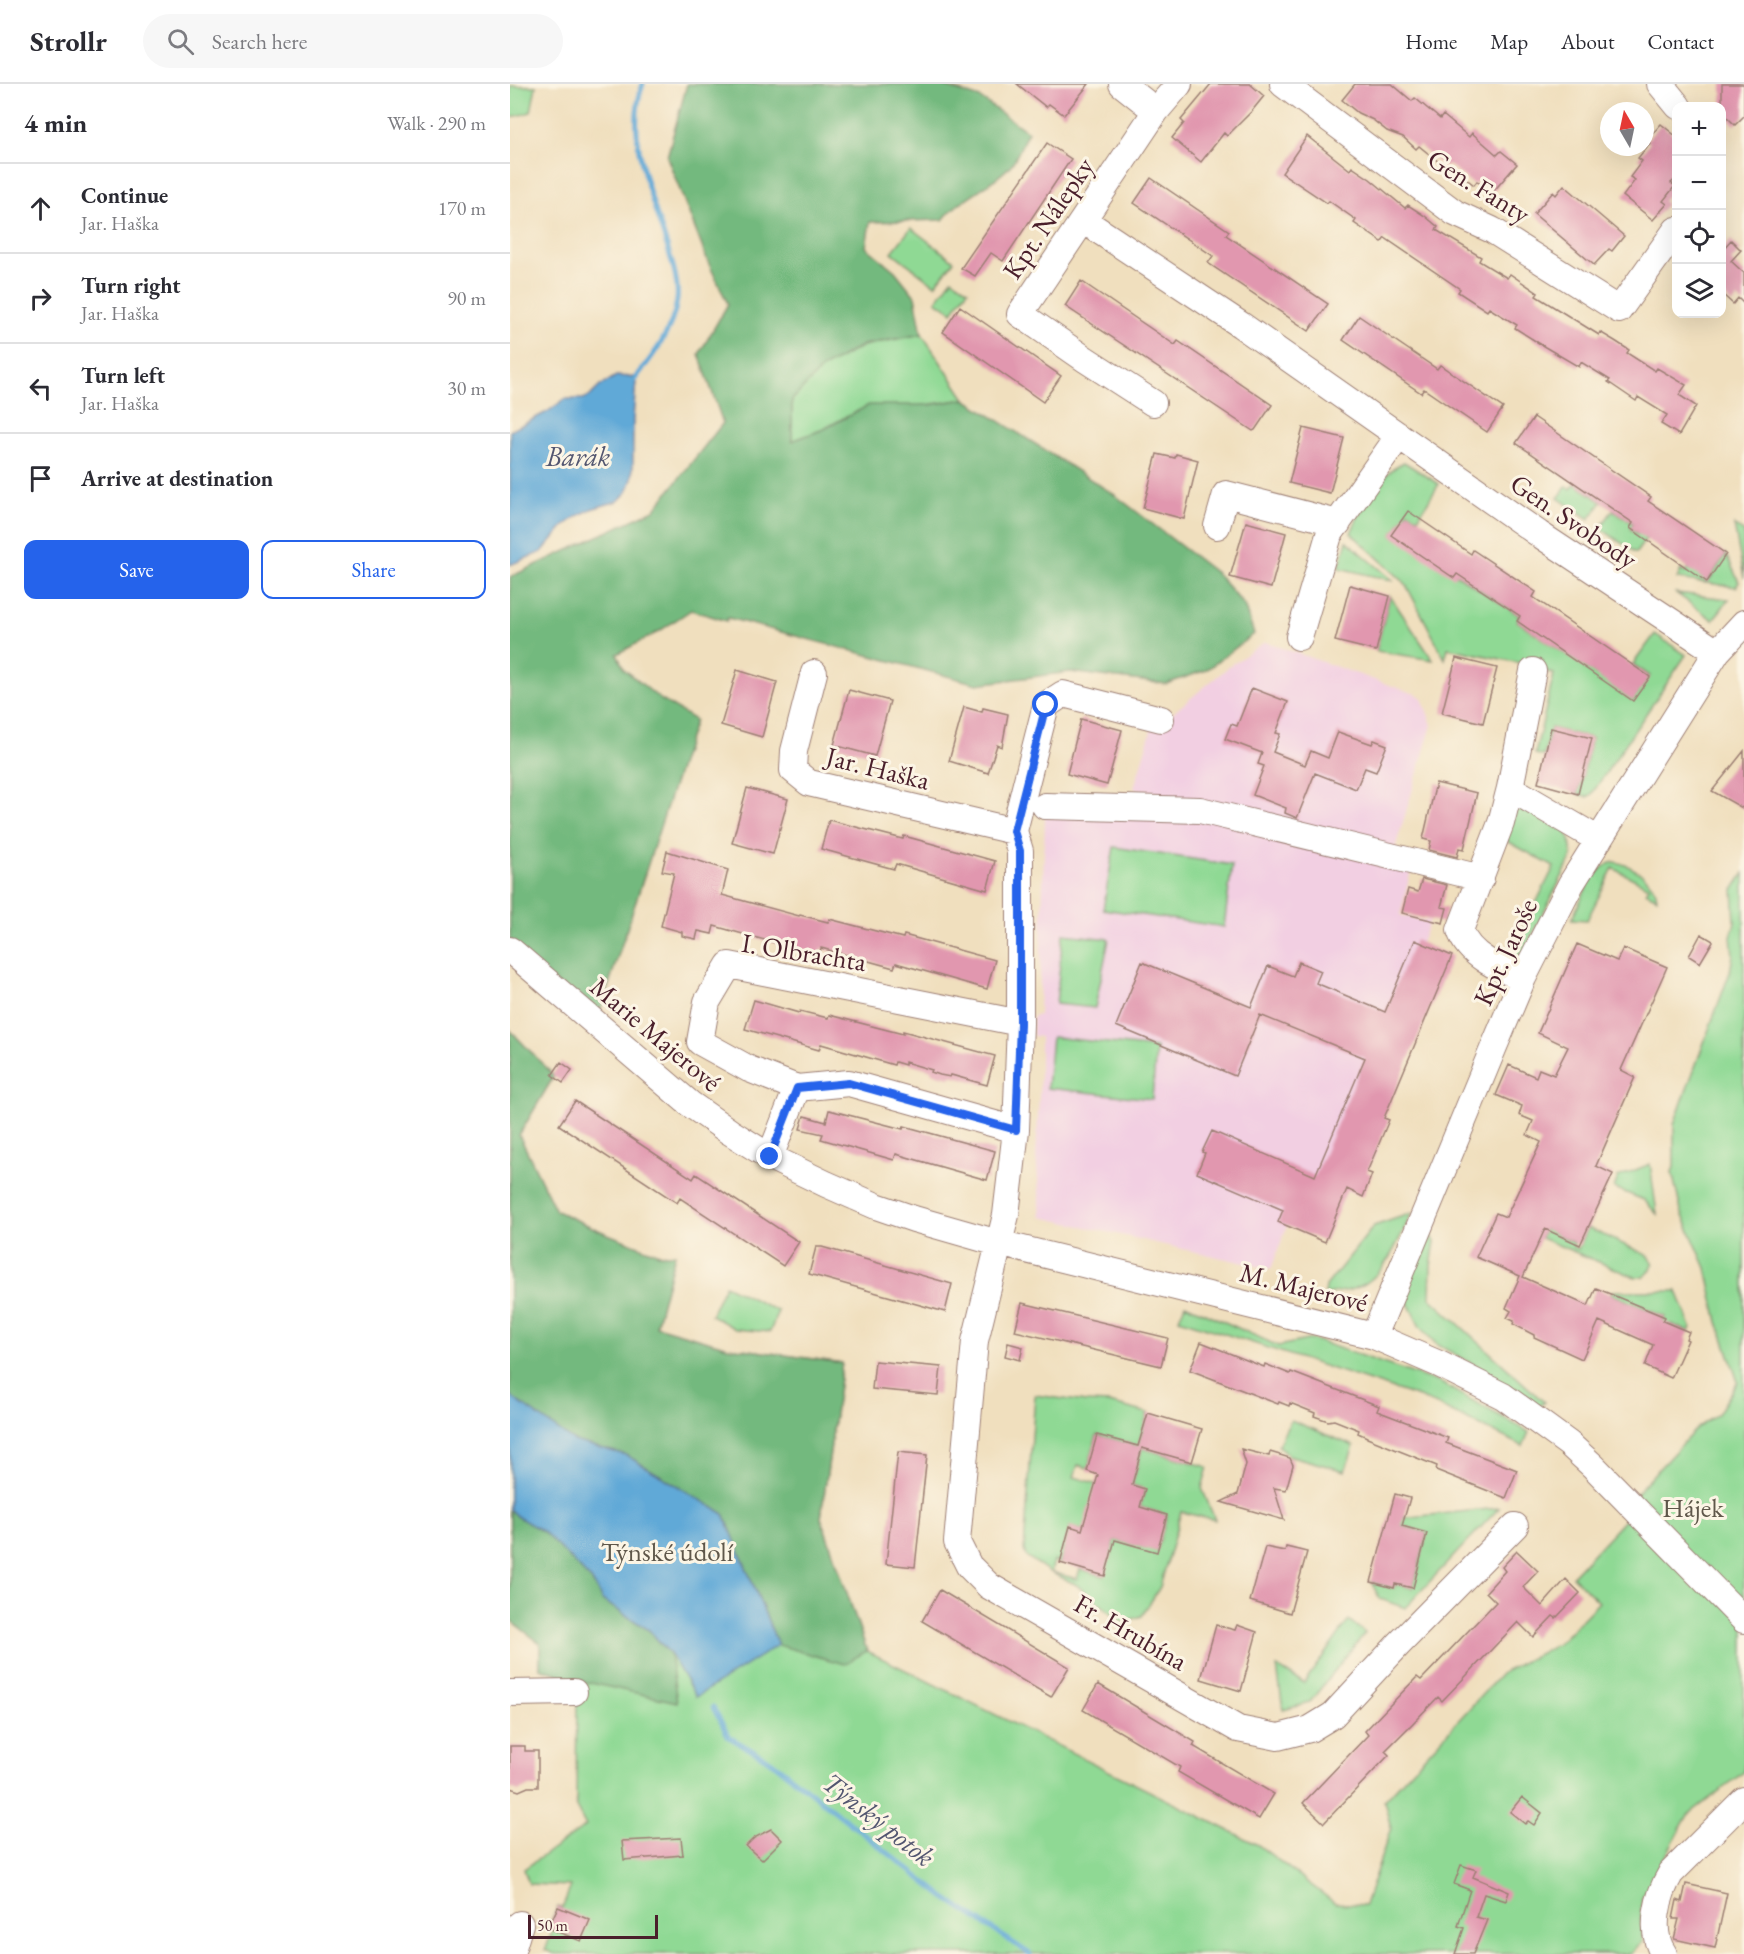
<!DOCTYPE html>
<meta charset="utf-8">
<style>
body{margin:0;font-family:"EB Garamond",serif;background:#f7f7f7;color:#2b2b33}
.controls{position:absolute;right:18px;top:18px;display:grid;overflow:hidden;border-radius:12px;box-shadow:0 6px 24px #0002}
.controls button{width:54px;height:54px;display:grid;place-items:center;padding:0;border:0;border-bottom:2px solid #e1e1e2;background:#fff;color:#2b2b33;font:30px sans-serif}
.compass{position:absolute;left:1090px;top:18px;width:54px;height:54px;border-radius:50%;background:#fff;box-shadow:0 6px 24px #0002;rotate:351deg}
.scale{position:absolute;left:18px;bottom:15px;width:130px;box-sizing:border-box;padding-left:6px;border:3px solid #4a1f2b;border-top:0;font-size:16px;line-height:21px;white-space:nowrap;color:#4a1f2b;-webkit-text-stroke:4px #fcf5e5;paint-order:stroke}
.stop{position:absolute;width:18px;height:18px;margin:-14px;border:4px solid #2563eb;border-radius:50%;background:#fff}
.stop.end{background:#2563eb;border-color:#fff;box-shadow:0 2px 6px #0008}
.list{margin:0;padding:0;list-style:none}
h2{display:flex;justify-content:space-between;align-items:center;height:78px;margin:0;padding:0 24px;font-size:26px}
h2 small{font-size:20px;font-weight:400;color:#7c7c81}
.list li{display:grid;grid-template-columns:39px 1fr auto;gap:18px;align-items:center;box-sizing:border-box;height:90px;padding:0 24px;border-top:2px solid #e1e1e2}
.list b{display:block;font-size:22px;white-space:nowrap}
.list p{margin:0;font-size:20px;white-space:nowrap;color:#7c7c81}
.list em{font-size:20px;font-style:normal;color:#7c7c81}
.actions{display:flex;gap:12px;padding:18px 24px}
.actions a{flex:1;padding:14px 0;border:2px solid #2563eb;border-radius:12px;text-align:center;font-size:21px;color:#2563eb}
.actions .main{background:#2563eb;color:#fff}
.icon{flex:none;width:33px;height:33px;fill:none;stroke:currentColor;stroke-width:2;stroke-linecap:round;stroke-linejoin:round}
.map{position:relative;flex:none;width:1234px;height:1870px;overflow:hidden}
header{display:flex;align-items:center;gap:36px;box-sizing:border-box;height:84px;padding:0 30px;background:#fff;border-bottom:2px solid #e1e1e2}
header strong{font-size:28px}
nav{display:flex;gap:33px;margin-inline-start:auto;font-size:21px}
.search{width:420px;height:54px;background:#f7f7f7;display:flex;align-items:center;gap:15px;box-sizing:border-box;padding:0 21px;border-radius:33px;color:#7c7c81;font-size:22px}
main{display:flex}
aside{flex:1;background:#fff}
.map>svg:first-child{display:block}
</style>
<header>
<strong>Strollr</strong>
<div class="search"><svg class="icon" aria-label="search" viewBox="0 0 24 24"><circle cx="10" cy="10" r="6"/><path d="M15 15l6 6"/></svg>Search here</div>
<nav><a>Home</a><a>Map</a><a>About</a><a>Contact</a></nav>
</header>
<main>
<aside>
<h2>4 min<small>Walk · 290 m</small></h2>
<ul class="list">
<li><svg class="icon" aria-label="ahead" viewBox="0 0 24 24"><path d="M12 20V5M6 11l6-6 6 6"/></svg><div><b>Continue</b><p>Jar. Haška</p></div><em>170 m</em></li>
<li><svg class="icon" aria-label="right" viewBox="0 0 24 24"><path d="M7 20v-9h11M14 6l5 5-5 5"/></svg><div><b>Turn right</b><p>Jar. Haška</p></div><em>90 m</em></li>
<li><svg class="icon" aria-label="left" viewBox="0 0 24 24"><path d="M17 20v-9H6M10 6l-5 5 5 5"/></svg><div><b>Turn left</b><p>Jar. Haška</p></div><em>30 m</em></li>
<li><svg class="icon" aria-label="arrive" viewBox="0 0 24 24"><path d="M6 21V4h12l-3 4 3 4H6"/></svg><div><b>Arrive at destination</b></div></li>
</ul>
<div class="actions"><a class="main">Save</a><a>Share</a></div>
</aside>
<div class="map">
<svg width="1234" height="1870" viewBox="0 0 1234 1870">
<rect width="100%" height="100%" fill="#fcf5e5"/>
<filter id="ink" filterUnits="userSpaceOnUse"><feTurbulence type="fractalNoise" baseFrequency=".0167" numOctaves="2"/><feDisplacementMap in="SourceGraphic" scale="12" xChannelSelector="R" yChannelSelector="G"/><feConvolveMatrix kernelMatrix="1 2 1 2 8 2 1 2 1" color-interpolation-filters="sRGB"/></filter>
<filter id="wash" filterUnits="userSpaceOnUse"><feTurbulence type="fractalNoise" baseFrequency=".008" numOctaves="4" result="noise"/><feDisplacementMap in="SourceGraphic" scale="24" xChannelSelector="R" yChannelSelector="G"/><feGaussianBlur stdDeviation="1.35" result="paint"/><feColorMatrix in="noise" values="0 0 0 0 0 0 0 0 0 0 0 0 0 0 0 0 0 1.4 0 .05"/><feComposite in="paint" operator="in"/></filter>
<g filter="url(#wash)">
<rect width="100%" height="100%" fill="#f0dfbe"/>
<path fill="#f2cfe2" d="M755,558l153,53 4,3 10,27 -39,130 -259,-67 19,-64 15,-7 63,-52z
M533,727l165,4 205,47 -13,53 24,6 6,-1 -9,23 31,13 -68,162 5,2 -6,15 -10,11 5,2 -11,24 -4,25 -16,-7 -22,52 -38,-16 -16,43 -230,-52 -5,-61 4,-79v-40l-7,-1v-20l6,-1 6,-196z"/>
<path fill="#8fd994" stroke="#6c7c60" stroke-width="1.5" d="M0,2h26l-5,26 -21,6z
M401,144l43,33 -19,24 -43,-33z
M442,195l16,11 -16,22 -16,-11z
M412,250l43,65 -120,18 -21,12 -32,12v-41l30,-32 41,-22z
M894,378l35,22 -21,34 -10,-7 -16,24c43,26 86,53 128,81l-3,5 116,79 17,-24 -17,-12 22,-30 31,21 -95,140 -4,2 -9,-3 14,-56 -41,-10 -7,28 -9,-2 19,-80 -34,-11 -72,-15 -3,11 -40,-76 -54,-50c10,-25 29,-60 53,-71z
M1065,400l27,18 -13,17 -31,-21 9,-12 4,3z
M1103,426l20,13 -3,6 8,5 2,-3 8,5 -12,17 -36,-25z
M1224,441l10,7v46z
M837,457l47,40 -55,-13z
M1216,470l13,28 -3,5 -59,-8 4,-9 4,3 4,-5 19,14z
M1166,509l53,6 -16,21z
M880,512l43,64 -57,-9z
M1011,723l42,19 7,13 2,18 -56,110 -6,-6v-6l44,-88 -47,-26 1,-28z
M604,763l118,18 -8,62 -121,-18z
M1104,778c16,2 42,18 43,36l-11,-6 3,-5 -36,-19 -26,52 -15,-1c10,-20 19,-52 42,-57z
M1234,789v899l-56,43 -46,83 -1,22 2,22 -12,12h-1076l-10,-4 8,-20c-4,-11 1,-14 5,-23l4,1 9,-22 -42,-2 -5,-15 62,-43 -10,-19 1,-126 -37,-13v-25l-30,-23v-590l44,46 -35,59 37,76 49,22 54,21h16l-19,72 72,21 114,16 -21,155 46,133 391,194 77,58 30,2 26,-77 -7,-27 118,-128 56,-29 41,-42 -27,-26 58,-62 -7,-7 75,-80 20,-13 20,-32 -20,-60 -12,-54 -25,-57 -9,-39 2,-5v-43l56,-152 3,-17 -2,-18 4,-15 -2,-32z
M553,850l46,5 -14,69 -39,-4z
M542,953l104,11 -4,51 -105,-11z
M1140,1080l7,50 -13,-14 -30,-12 4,-11z
M902,1129c-12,23 -23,55 -46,70 -12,8 -27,9 -41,11l1,-8 48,-60z
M1035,1144l29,15 -1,4 5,2 10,-21 61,28 4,7 -2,7 -7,7h-9l-94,-39z
M920,1148l5,10 -4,24 -1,32 114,104 -6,6 -58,-40 -44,-24 -16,-17 -13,-26v-15z
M215,1201l53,26 -8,21 -35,-3 -24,-14z
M1102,1207h65l14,36 -2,5 -17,-8 -3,6 -8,-3 4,-10 -54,-23z
M675,1220l93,42 34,-7 129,44 88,49 -6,14 -101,-48 -243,-79z
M525,1311l51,7 23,1 39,10 -10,33 -41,-11 -9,33 -10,-3 -4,12 28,8 8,53 -40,-11 -10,36 -6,-2 -3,11 26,7 3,-10 24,7 11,-36 42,11 10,-36 -27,-8 5,-18 -13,-4 10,-37 66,19 -6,21 13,32 -34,-8 -21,75 -18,29 -19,6 -48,-38 -25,-12 -24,-16 -2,-6z
M781,1336l63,26 -9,25 -57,-16 -10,-10z
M989,1424l-94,100 -25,-9 -9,-17 23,6 1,-4 18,4 14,-55 -28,-8 2,-7z
M839,1536l16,13 -56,70 -26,7 -6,-43 27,16z"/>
<path fill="#73b97e" stroke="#5e6c54" stroke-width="1.5" d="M177,0h251l42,14 48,34c-6,10 -10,25 -18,34 -19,21 -50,31 -67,54l-73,2 -4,25 29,24 20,25 7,38 -59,11 -41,23 -30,32v41l32,-12 45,-24h60l36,-6 150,96 101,78 28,32 10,29 -48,36 -40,14 -96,-12 -93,12 -249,-66 -1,3 -36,-11 -33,22 -41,22 7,15 36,30 35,21 -86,264 -8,24 -8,14 -83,-72v-373l144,-67 69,-87 -24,-69 29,-50 -20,-42 -41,-105z
M0,946l44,46 -35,59 37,76 49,22 54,21h16l-19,72 72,21 114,16 -21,155 46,133 -23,13 -66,-19 -54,-131 -98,-59 -52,-14 -64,-45z
M0,1425l8,8 26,15 48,49 10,19 47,30 21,24 7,48 -100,-22 -37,-12v-25l-30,-23z"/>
<path fill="#60a9d7" stroke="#556481" stroke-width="1.5" d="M106,292l17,1 3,6 -3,36v46l-1,14 -5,13 -9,9 -27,8 -15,8 -13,10 -21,25 -32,13v-134l37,-19 18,-13h18l7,-3 10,-10z
M0,1312l64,45 52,14 98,59 54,131 -82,52 -26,-43 -21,-24 -47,-30 -10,-19 -48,-49 -26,-15 -8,-8z"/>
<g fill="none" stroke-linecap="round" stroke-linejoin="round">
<path stroke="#60a9d7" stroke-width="5" d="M121,300c19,-24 42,-52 46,-84 2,-18 -5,-38 -10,-54 -15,-48 -43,-112 -24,-162
M203,1623l16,30 43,25 172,135 86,57"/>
</g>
<g id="blocks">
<path fill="#e197af" d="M507,0h72l-25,31 -15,-11 -3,3z
M701,0h39l14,12 -13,16 -24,24 -3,-3 -23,29 -29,-24 12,-15 -3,-3z
M845,0h37l20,17 3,-3 25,21 3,-4 26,22 3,-4 25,22 4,-4 16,13 -25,29 -15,-12 -3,4 -26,-21 -3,3 -26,-21 -3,3 -13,-12 -16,-6 -14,-11 -15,-7 -16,-13z
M1212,0h22v32l-9,9 -13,-13z
M1151,40l16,13v41l-6,5 4,3 -12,15 4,3 -14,16 -30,-24 12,-16 -5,-3 12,-16 -4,-3 12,-15 -3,-3z
M797,52l43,34 2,-3 18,12 35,29 3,-3 17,11 13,11 -2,3 45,27 -2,4 28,17 3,-4 28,19 -2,3 63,39 1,-3 15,9 14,9 -2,3 28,18 2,-3 29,17 -7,10 17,11 -17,29 -18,-11 6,-9 -29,-18 -2,4 -28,-19 2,-2 -29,-18 -2,5 -34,-20 -30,-19 2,-3 -28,-17 -2,3 -29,-19 2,-3 -75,-51 -3,4 -28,-19 2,-3 -27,-19 -2,2 -45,-30z
M537,59l24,16 -68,102 -12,-8 -16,23 -14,-8z
M641,94l78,53 -3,4 102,69 -19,27 -101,-68 5,-7 -79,-53z
M1054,101l60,51 -12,15 -3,-2 -15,16 -60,-51 19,-22 3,3z
M1221,156l10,10 -10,11 13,12v31l-6,-6 -5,6 -11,-10v-44z
M571,197l94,64 3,-4 94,64 -17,25 -2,1 -188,-125z
M450,222l101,70 -18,26 -100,-70z
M849,232l78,53 3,-4 63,43 -16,24 -63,-43 -3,4 -78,-53z
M1024,333l117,80 -3,4 78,53 -19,28 -77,-54 3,-5 -117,-80z
M793,344l41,10 -14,55 -41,-10z
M647,370l18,4 1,-4 22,6 -14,59 -41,-11z
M898,427l63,43 2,-4 63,42 -3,5 117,80 -17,24 -116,-80 3,-5 -63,-42 -3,4 -63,-43z
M736,438l40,11 -15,55 -41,-11z
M840,501l40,11 -14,55 -41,-10z
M946,574l41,10 -14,55 -41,-10z
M227,586l40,12 -15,55 -41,-12z
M742,604l36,14 -12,31 4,1 -7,18 32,13 6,-14 17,7 10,-26 34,12 2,-4 13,5 -11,27 -11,-4 -9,21 -41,-16 -18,45 -12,-5 1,-5 -33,-13 11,-29 -6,-2 4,-11 -37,-14 6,-15 6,2z
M339,606l41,11 -15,55 -41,-11z
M454,623l18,5 1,-4 25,6 -6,33 -5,-2 -9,28 -39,-12z
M571,635l41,11 -15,55 -40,-11z
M1041,644l41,10 -14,56 -40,-11z
M1234,667v58l-32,-18z
M926,699l41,10 -13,56 -5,-1 -2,9 -28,-7 2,-9 -8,-2z
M237,704l41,11 -15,55 -41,-11z
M319,736l74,19 1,-3 91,25 -8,29 -91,-26 -2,5 -73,-20z
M157,767l61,19 -6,25 77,21 1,-1 28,7 1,-3 74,19 1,-3 91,25 -8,29 -91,-26 -2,5 -73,-20 -2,7 -105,-29 -2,8 -14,-3 -2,8 -14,-3v-4l-21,-6 13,-53 -12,-2z
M912,795l25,6 -6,22 6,1 -4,15 -41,-10 6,-24 10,3z
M1191,850l12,7 -13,22 -11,-7z
M905,856l37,16 -68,162 5,2 -22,52 5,2 -9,23 -16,-8 -22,53 -47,-20 5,-12 -86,-37 8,-20 -3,-1 10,-21 103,45 50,-118 -105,-43 -25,61 -119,-50 26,-64 109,45 17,-41 25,10 6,-14 22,9 -5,12 69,29z
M1067,860l40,17 6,-13 44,19 -46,103 14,7 -39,89 17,8 -33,71 -35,-16 -22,48 65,29 8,-18 69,29 -2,4 26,11 -3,7 2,1 -17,38 -26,-12 8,-21 -54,-24 -17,38 -48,-22v-2l-21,-11 1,-3 -7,-3 4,-7 -5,-3 14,-32 -44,-19 20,-44 10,4 35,-75 -14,-7 6,-14 -14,-6 3,-9 -26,-11 13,-30 27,12 3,-8 15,6 14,-28 -30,-14z
M244,916l45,13 1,-2 28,7 1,-3 74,19v-3l92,25 -8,29 -36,-10 -1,2 -10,-2 -9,-3 1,-2 -27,-8v3l-10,-3 -1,3 -73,-21 -2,6 -74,-21z
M51,978l11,8 -9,13 -11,-8z
M65,1017l118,78 3,-5 103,68 -16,24 -103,-68 -3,5 -118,-78z
M319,1026l74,19 1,-3 91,25 -8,29 -91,-26 -2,6 -73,-21 2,-5 -23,-5 4,-13 22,6z
M306,1163h6l130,37 -7,28 -136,-38z
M512,1219l146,35 -7,28 -146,-35z
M691,1258l63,25 1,-3 25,10 1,-2 88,34 -2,5 71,27 -2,5 71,27 -11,28 -70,-28 1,-4 -70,-28v-1l-9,-4 1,-3 -25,-10 -6,1 -14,-5 1,-3 -25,-10 -1,3 -10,-4 -1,2 -88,-34z
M498,1259l15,4 -3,13 -15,-4z
M365,1277l66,6 -3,28 -66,-6z
M638,1329l54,16 -10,33 -50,-14 -10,37 13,4 -5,18 27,8 -10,37 -42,-12 -10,36 -45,-13 10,-37 12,4 16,-55 -11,-4 10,-36 41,11z
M731,1365l28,7 1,-4 20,6 3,7 -7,25 -12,-2 10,32 -63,-18 17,-8 8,-30z
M388,1368l29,3 -12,112 -29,-3z
M885,1410l15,4 -8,28 25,7 -14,55 -18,-4 -1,4 -23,-6z
M755,1463l20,4 1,-4 21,5 -17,61 -40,-12z
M1007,1467l21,20 -15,16 19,19 24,-27 14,14 -24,25 -3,-2 -20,21 -15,-15 -76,79 -4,-4 -26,27 -27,27 4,4 -65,68 -21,-20 65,-68 -3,-4 52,-54 4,3 75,-78 -10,-10 19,-21 -3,-4z
M430,1506l129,77 -18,30 -129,-76z
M706,1541l19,5 2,-5 20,7 -16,59 -40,-12z
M588,1600l97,58 -2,4 81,48 -15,25 -81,-47 2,-5 -97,-57z
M0,1662h15v5h13v36h-10l-9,4 -9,-3z
M1012,1713l20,16 -8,12 -6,-4 -3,3 -15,-12z
M261,1745l11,11 -20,20 -16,-14 8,-8z
M171,1754l2,17 -59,5 -2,-19z
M951,1781l15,5 -3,7 36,15 -3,9 -22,-7 -8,23 11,3 -14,34h-18l9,-26 -6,-2 12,-36 -16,-6z
M1176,1800l41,9 -12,55 -41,-9 5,-20h-6l4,-19 5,2z
M48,1823l32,13 -9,21 -33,-13z"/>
</g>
</g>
<g filter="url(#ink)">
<use href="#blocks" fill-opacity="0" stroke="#9d7f74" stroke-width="1.5"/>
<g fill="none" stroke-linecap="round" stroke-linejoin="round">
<g stroke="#9d7f74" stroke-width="28">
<path id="minor" d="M612,0l34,27
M773,0l172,129 37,17 127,80 57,-80
M1150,0l18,22
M573,136l158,105 298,209 178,118
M643,319l-68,-44 -65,-45 136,-203 23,-27
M707,442l9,-32 112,29
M789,553l30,-102 69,-98
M304,589l-20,78 -1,19 16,13 205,48
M651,635l-98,-25 -17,11 -32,126 6,20v172l-4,107 -10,85 -31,126 -18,201 12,24 20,20 249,143 40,8 32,-8 23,-14 65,-70 117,-119
M1000,704l89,52
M535,722l155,4 281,68
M0,866l180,154 40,28 40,25 56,27 50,22 38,13 84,24 376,93 65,28 64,32 66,48 24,22 151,154
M1013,894c-23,-9 -55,-22 -63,-48l41,-107 9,-35 23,-117
M287,1004l-48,-19 -49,-27 7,-40 22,-37 291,58
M260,1073l27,-69 52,-5 167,47
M864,1252l119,-287 30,-71 48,-94 146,-232 27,-29
M0,1609l64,-1
M1,1870l9,-30
M1154,1870c-16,-22 -6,-60 7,-81l73,-73"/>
</g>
<use href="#minor" stroke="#fff" stroke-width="26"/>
</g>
</g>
<g fill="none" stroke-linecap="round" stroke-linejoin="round" filter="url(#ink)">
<path stroke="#2563eb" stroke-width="8" d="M260,1073l27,-69 52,-5 167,47 4,-107v-172l-6,-20 32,-126"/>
</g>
<g text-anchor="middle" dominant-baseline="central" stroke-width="6" stroke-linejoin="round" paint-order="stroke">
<g font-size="27" fill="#4a1f2b" stroke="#fcf5e5">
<text transform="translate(969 102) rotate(32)">Gen. Fanty</text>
<text transform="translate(538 134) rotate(-56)">Kpt. Nálepky</text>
<text transform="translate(1064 437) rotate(34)">Gen. Svobody</text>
<text transform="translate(368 684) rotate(14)">Jar. Haška</text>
<text transform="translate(294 868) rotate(9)">I. Olbrachta</text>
<text transform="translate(995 868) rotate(-65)">Kpt. Jaroše</text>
<text transform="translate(146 950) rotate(40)">Marie Majerové</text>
<text transform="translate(794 1203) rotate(14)">M. Majerové</text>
<text transform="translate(621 1548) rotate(30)">Fr. Hrubína</text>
</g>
<g font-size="27" fill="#5f574a" stroke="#fcf5e5">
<text x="1183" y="1423">Hájek</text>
<text x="157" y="1467">Týnské údolí</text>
</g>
<g font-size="28" font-style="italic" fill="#535670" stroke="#fcf5e5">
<text x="68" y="372">Barák</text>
<text transform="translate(369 1735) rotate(38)">Týnský potok</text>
</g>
</g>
</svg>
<div class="controls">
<button>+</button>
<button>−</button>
<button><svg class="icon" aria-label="locate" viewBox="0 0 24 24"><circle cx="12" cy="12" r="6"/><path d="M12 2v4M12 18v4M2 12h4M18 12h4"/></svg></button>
<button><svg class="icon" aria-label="layers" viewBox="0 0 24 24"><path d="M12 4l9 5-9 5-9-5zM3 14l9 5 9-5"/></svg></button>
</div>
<svg class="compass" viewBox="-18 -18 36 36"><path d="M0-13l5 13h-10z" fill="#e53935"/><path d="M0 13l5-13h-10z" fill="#7c7c81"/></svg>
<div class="scale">50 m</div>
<div class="stop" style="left:536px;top:621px"></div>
<div class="stop end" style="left:260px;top:1073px"></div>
</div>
</main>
